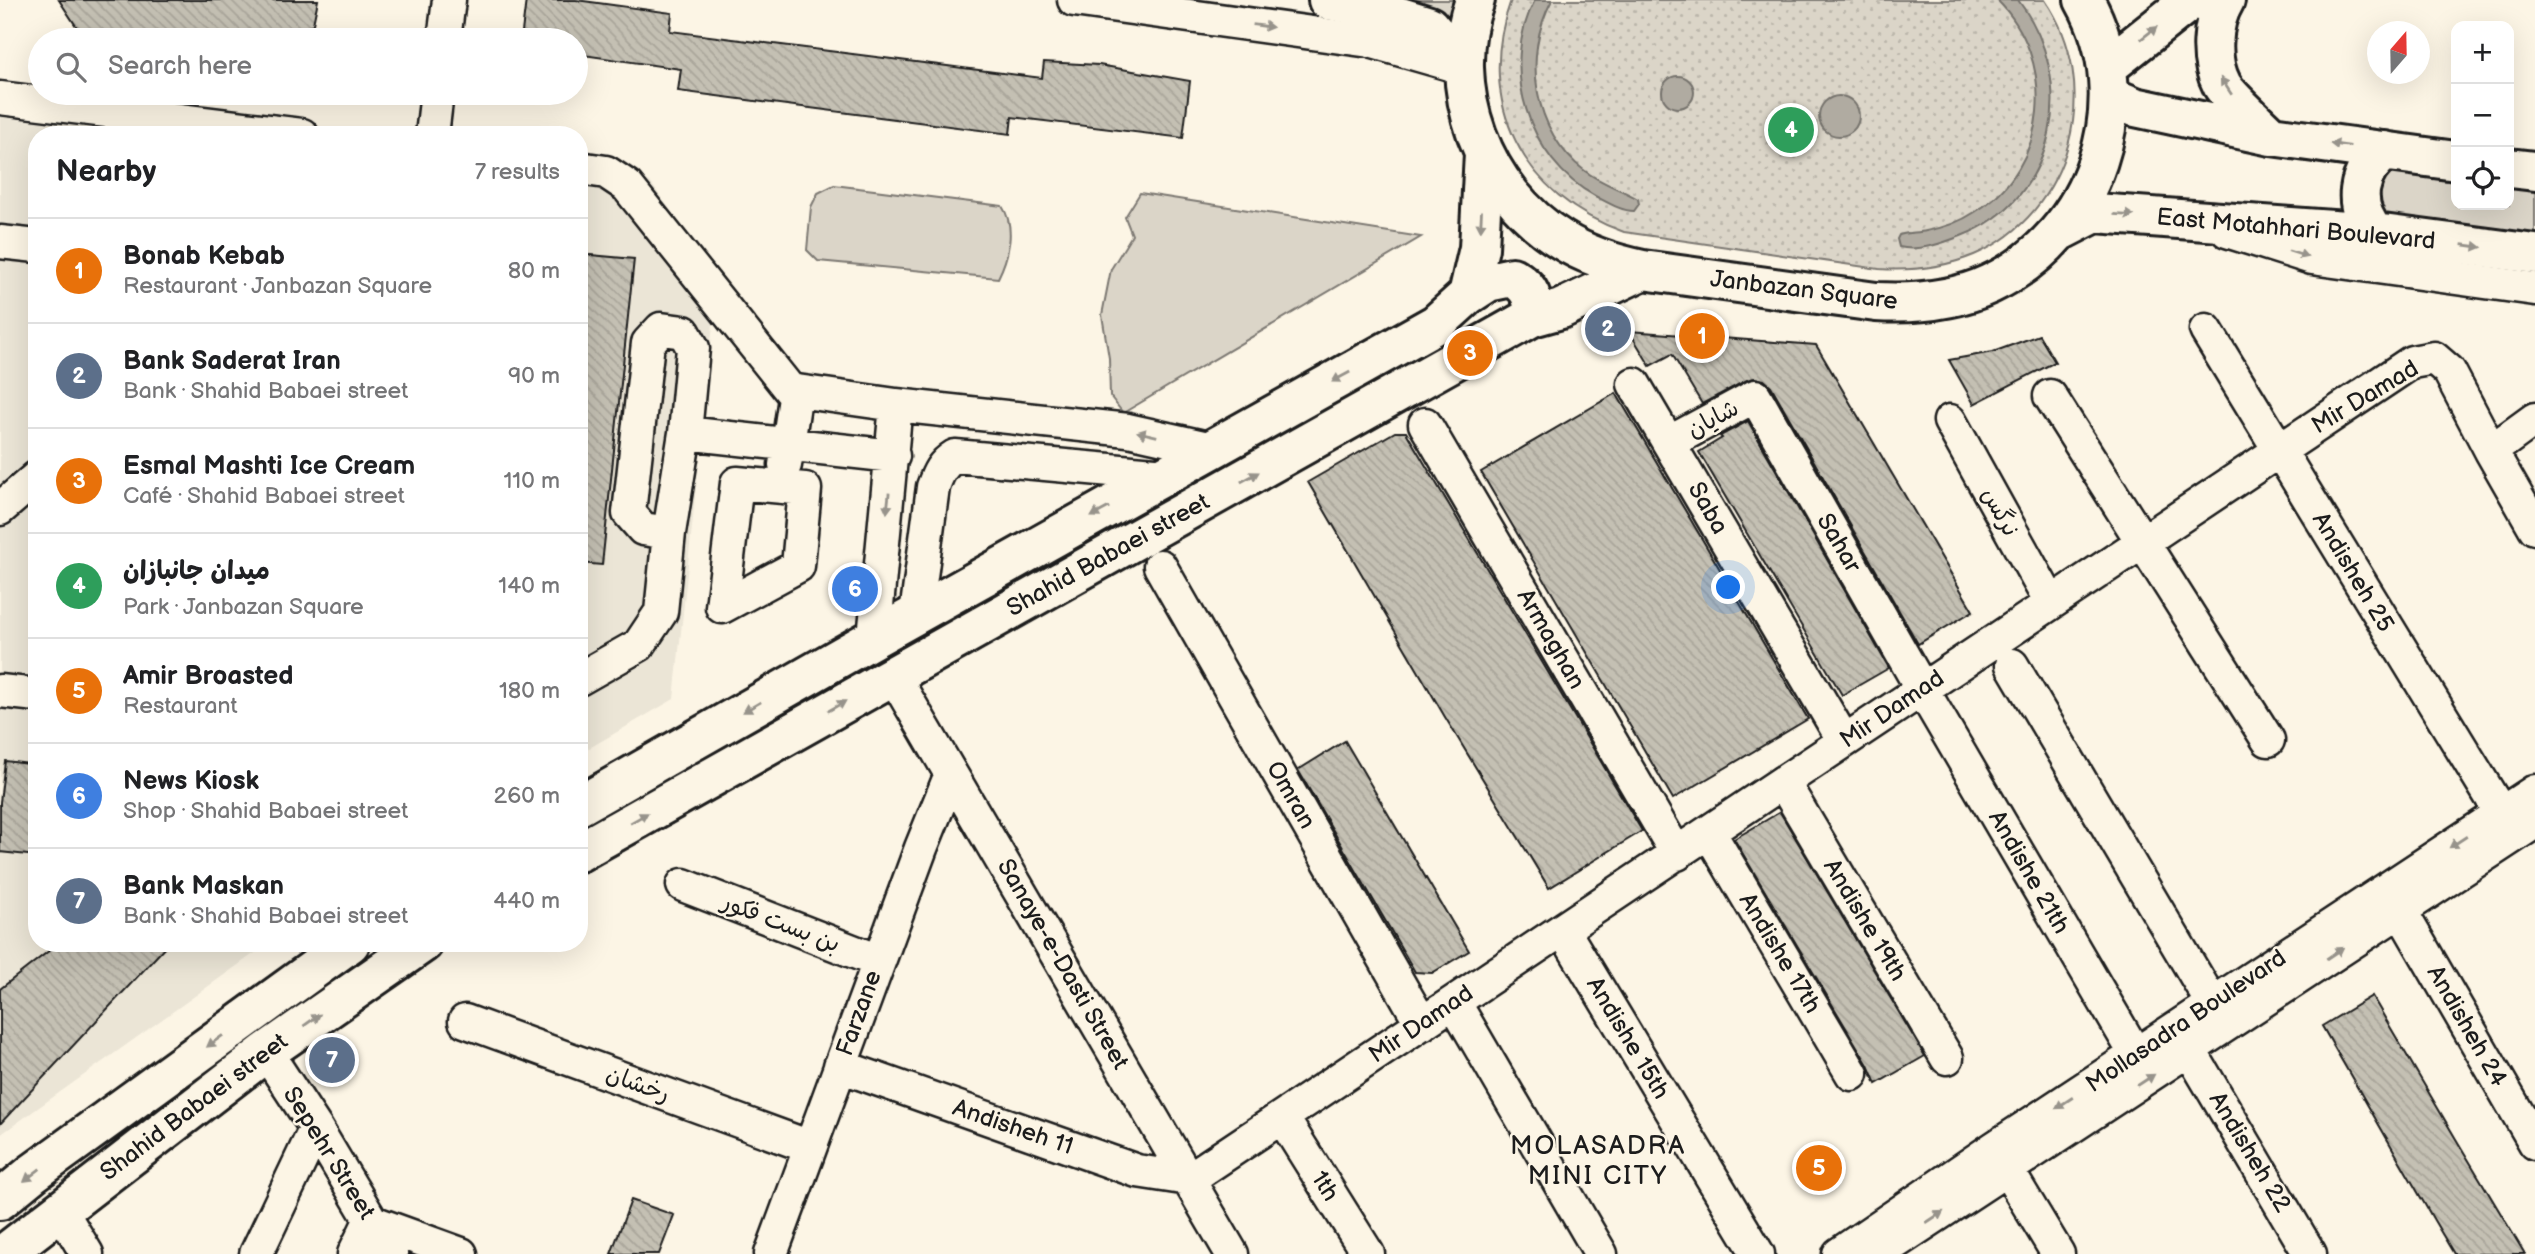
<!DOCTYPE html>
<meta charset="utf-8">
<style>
body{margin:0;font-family:"Balsamiq Sans","Playpen Sans Arabic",sans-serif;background:#f6f6f6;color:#202124}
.controls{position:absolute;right:21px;top:21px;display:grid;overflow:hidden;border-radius:14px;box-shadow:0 7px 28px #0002}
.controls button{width:63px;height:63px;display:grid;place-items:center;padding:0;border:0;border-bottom:2px solid #e0e0e0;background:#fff;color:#202124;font:35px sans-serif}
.compass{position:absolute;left:2367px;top:21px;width:63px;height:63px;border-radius:50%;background:#fff;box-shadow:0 7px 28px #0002;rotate:20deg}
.you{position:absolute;left:1729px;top:588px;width:24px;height:24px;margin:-18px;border:5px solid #fff;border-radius:50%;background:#1a73e8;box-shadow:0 0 0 10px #1a73e833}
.badge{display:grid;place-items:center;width:46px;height:46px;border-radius:50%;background:#2563eb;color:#fff;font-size:23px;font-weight:700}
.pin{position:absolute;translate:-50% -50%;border:4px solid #fff;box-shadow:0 2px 7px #0006}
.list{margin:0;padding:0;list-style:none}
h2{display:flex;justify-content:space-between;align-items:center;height:91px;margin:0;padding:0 28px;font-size:30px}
h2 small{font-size:23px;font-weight:400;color:#757577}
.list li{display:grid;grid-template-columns:46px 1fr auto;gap:21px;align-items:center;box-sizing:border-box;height:105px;padding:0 28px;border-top:2px solid #e0e0e0}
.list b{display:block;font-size:26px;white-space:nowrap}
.list p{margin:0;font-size:23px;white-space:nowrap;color:#757577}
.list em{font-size:23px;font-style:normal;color:#757577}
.icon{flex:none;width:38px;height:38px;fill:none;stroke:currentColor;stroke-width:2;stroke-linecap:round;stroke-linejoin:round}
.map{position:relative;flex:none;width:2535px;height:1254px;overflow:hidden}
.search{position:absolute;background:#fff;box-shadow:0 7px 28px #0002;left:28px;top:28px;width:560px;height:77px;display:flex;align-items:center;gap:18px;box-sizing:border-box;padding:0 24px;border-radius:38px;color:#757577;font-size:26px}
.panel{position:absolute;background:#fff;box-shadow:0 7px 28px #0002;left:28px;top:126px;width:560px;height:826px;border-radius:28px}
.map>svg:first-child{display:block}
</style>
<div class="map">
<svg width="2535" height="1254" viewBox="0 0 2535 1254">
<defs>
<pattern id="park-dots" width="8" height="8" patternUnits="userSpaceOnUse" patternTransform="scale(1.75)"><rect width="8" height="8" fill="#dbd5c8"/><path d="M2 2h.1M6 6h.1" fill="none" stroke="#bbb6ab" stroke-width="1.8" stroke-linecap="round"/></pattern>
<pattern id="building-back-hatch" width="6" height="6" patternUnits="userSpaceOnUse" patternTransform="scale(1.75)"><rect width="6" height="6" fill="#c4c0b3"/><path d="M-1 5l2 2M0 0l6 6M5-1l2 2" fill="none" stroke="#a8a499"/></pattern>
</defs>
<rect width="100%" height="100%" fill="#fcf5e5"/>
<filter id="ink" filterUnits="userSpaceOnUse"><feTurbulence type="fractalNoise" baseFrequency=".0143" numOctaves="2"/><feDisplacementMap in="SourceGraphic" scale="14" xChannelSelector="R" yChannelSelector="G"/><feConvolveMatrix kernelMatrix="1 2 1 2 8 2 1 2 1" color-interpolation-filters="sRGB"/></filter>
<g filter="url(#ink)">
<path fill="#ebe5d6" d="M0,92l370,43h-333v808h232l-269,192z
M579,159l33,4 38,19 68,94 -44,423 -95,55z"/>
<path fill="#dbd5c8" stroke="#7c7872" stroke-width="2" d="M1414,0h52l-10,26 -32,-23z
M2456,161v44h53v-37l26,3v83l-168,-30v-57z
M834,185l168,21c14,21 7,50 -4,72l-180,-17 -11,-11 4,-43 7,-14z
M1140,193l281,44 -298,176 -13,-17 -1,-38 -7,-43 9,-46 21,-34 -7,-18z"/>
<path fill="url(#park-dots)" stroke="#7c7872" stroke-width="2" d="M1511,0h534c59,86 27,213 -71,255 -31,13 -62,16 -95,14l-255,-37c-101,-35 -150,-130 -113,-232z"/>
<path fill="#b0aba1" stroke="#75726c" stroke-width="2" d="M1535,0h17c-30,56 -19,132 33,171 17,13 36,18 53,28l1,5 -5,7c-13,0 -27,-9 -39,-15 -67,-36 -96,-129 -60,-196z
M1997,0h21c60,78 42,198 -57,236 -18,7 -42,16 -62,11l-2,-8 2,-4c9,-3 18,-2 27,-4 17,-3 34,-9 49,-19 75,-45 83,-152 22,-212z
M1662 92a16 16 0 1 1 32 0a16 16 0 1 1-32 0Z
M1819 116a20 20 0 1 1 40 0a20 20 0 1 1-40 0Z"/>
<path fill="url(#building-back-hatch)" stroke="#1c1c1c" stroke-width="2" d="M59,0h259l-5,24 -21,16h-110l-42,-5v4l-60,-7z
M526,0h50l96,13 -2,18 372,47 2,-16 55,3 91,16 -7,57 -171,-21 -2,17 -332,-43 3,-22 -105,-15v-14h-55z
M579,254l55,5 -32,306 -23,-2z
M1629,331l187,14 157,266 -55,33 -147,-258 -7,-6 -9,-2 -8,2 -45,24 -30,-50 -22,12z
M2039,335l16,27 -81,42 -25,-44 44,-8z
M1616,393l192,326 -135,80 -192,-327z
M1748,421l141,247 -47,27 -143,-243 23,-14 -2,-2z
M1395,432h11l236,399 -93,57 -104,-171 -137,-235z
M1345,741l124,210 -37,22 -17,-1 -117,-202z
M5,761l32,4v91l-37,-4v-50z
M1780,812l145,244 -49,28 -8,-19 -134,-226z
M59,943h110l-169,181v-135z
M2372,996l84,143 69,115h-71l-19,-32 -113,-196z
M631,1200l43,15 -15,39h-48z"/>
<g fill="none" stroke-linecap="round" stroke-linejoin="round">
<g stroke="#1c1c1c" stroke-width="37">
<path id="minor" d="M1074,0l296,41 94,27
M444,40l5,-40
M0,98l302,37
M432,135l5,-42
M579,168l27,4 21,14 163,204 106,15
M2227,231l85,27 223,31
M0,242l37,4
M2206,330l295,483
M1634,384l210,357
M2050,396l218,344
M1950,421l101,182
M1425,424l252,430
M1670,442l85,-46 167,293 214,366
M2491,451l44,-32
M785,465l11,-74
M737,483l68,6 -7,77 -76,41z
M0,509l37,-32
M669,533l16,-100
M1160,566l262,458
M916,614l17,-127c5,-14 9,-23 22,-31l211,19
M874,638l22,-233 232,25 85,19
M2012,665l200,338
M893,675l339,579
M579,679l60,-34 22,-33 8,-79 -26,-4 -14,-16 19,-170 13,-14 23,3 9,16 -8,85 208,23
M0,691l37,4
M1783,782l164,276
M1709,832l143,242
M683,885l195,76
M2400,910l135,233
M1563,930l195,324
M1454,1002l147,252
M465,1021l345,126
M2190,1051l120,203
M266,1052l50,76 75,126
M840,1066l297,105 52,8 1223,-817 22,-4 15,13 42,80 44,77
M1282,1117l86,137
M1997,1153l61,101
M60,1209l27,45
M256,1254l60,-126
M354,1254l16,-33 91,33
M771,1254l150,-406 30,-74
M1839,1254l155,-106 541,-357
M1878,1254l657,-432"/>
</g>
<g stroke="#1c1c1c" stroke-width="44">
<path id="major" d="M1328,0l40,7 61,19 35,42
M1475,0c-32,87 8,192 87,240 25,16 52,24 81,30l233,32c39,2 78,-1 114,-18 105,-49 151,-183 94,-284
M2225,0c-14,23 -16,61 -3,85 6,11 38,40 49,51
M2107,67l84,-67
M2109,96l26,11 136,29 185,25
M2509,168l26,3
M2060,231l35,-18 280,20 160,21
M2375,233c-24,-28 -19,-60 10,-82
M1468,295l20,-13 24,-5c17,9 23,21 20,40
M579,806l295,-168 562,-314 32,-29 11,-47 5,-95
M579,852l953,-535 29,-8 82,-39
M0,1200l33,-27 317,-230
M4,1254l262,-202 157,-109"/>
</g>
<use href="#minor" stroke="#fcf5e5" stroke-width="32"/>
<use href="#major" stroke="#fcf5e5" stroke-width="38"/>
</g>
<defs><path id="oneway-solid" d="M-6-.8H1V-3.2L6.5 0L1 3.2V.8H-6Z" transform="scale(1.75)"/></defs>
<g fill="#97938b">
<use href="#oneway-solid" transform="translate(1263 26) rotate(8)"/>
<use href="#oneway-solid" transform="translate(2149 33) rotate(-38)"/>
<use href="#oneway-solid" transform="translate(2226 86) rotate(-123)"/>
<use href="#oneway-solid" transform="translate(2340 145) rotate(-172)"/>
<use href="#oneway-solid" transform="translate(2124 215) rotate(3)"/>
<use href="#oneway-solid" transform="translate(1481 221) rotate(93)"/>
<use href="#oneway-solid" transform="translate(2472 246) rotate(8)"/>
<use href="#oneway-solid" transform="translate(2298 254) rotate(18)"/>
<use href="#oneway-solid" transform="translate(1341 377) rotate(151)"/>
<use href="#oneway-solid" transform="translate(1147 434) rotate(-167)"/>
<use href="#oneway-solid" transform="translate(1250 477) rotate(-29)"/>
<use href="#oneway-solid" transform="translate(888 503) rotate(96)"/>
<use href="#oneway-solid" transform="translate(1100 512) rotate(151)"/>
<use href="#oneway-solid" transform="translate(837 706) rotate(-30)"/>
<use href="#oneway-solid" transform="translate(752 707) rotate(150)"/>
<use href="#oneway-solid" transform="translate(639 818) rotate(-30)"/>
<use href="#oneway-solid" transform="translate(2458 842) rotate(147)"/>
<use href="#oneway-solid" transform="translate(2335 953) rotate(-34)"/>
<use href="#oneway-solid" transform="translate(312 1020) rotate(-35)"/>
<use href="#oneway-solid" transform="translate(215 1041) rotate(144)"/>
<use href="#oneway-solid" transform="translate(2146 1080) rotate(-33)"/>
<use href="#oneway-solid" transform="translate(2064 1103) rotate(147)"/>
<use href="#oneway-solid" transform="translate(32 1175) rotate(142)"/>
<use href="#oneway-solid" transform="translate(1935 1217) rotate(-33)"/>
</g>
</g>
<g text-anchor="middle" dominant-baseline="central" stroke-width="5" stroke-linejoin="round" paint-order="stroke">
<g font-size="24" fill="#1c1c1c" stroke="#fcf5e5">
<text transform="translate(2296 229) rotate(5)">East Motahhari Boulevard</text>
<text transform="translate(1804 290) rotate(7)">Janbazan Square</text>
<text transform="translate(2365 397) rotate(-31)">Mir Damad</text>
<text transform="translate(1713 419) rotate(-28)">شایان</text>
<text transform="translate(1708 508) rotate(60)">Saba</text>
<text transform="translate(2000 512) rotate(61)">نرگس</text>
<text transform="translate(1839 543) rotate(60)">Sahar</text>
<text transform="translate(1108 555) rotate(-29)">Shahid Babaei street</text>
<text transform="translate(2353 572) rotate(59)">Andisheh 25</text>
<text transform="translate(1551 639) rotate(60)">Armaghan</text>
<text transform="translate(1892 709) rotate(-34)">Mir Damad</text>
<text transform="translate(1291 795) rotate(60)">Omran</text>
<text transform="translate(2029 872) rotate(60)">Andishe 21th</text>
<text transform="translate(1865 920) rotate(59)">Andishe 19th</text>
<text transform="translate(781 923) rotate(21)">بن بست فكور</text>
<text transform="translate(1780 953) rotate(59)">Andishe 17th</text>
<text transform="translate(1063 964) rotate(60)">Sanaye-e-Dasti Street</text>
<text transform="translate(859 1013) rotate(-70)">Farzane</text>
<text transform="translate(2186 1021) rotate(-34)">Mollasadra Boulevard</text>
<text transform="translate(1421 1024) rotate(-34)">Mir Damad</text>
<text transform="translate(2467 1026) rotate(60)">Andisheh 24</text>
<text transform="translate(1628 1038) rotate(59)">Andishe 15th</text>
<text transform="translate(638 1084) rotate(20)">رخشان</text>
<text transform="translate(194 1107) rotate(-37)">Shahid Babaei street</text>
<text transform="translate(1013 1127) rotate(19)">Andisheh 11</text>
<text transform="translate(2250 1152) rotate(59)">Andisheh 22</text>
<text transform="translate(329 1153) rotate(58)">Sepehr Street</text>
<text transform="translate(1325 1186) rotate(58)">1th</text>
</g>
<g font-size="26" letter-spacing="2" fill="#1c1c1c" stroke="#fcf5e5">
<text x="1598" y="1146">MOLASADRA<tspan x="1598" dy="30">MINI CITY</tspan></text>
</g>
</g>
</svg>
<div class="controls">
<button>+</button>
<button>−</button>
<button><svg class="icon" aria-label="locate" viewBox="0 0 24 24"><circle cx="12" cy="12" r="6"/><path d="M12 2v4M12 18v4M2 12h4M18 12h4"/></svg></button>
</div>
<svg class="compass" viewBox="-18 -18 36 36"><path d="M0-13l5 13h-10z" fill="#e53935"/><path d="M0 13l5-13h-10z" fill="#757577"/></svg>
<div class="you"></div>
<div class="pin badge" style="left:1702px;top:336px;background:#e8710a">1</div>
<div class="pin badge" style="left:1608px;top:329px;background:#5c6f8a">2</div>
<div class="pin badge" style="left:1470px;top:353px;background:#e8710a">3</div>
<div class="pin badge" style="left:1791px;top:130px;background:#2e9e5b">4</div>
<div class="pin badge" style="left:1819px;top:1168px;background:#e8710a">5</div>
<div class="pin badge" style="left:855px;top:589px;background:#3f7fe0">6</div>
<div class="pin badge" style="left:332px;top:1060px;background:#5c6f8a">7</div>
<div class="search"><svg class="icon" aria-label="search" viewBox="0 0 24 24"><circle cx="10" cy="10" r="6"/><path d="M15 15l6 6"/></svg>Search here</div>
<section class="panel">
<h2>Nearby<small>7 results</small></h2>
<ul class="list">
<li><span class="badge" style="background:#e8710a">1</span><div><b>Bonab Kebab</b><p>Restaurant · Janbazan Square</p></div><em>80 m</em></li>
<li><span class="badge" style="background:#5c6f8a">2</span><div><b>Bank Saderat Iran</b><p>Bank · Shahid Babaei street</p></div><em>90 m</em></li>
<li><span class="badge" style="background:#e8710a">3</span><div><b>Esmal Mashti Ice Cream</b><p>Café · Shahid Babaei street</p></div><em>110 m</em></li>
<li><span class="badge" style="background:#2e9e5b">4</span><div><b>میدان جانبازان</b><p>Park · Janbazan Square</p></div><em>140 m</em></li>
<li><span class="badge" style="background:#e8710a">5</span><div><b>Amir Broasted</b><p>Restaurant</p></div><em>180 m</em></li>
<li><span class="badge" style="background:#3f7fe0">6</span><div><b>News Kiosk</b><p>Shop · Shahid Babaei street</p></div><em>260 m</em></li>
<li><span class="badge" style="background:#5c6f8a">7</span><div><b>Bank Maskan</b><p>Bank · Shahid Babaei street</p></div><em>440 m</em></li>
</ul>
</section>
</div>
